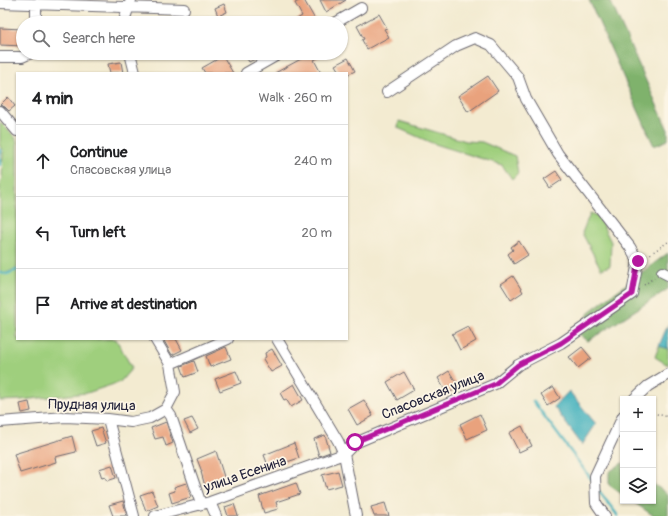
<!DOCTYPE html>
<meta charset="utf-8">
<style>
body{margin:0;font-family:Pangolin,sans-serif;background:#f2f2f2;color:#202124}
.controls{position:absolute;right:12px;bottom:12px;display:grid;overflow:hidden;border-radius:0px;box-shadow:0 1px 3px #0004}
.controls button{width:36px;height:36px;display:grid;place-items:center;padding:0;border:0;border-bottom:1px solid #e0e0e0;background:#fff;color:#202124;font:20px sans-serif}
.stop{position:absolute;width:12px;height:12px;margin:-9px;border:3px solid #b5179e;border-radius:50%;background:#fff}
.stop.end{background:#b5179e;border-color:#fff;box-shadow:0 1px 4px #0008}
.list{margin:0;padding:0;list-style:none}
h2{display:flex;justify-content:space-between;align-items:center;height:52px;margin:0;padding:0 16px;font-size:17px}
h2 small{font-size:13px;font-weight:400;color:#757577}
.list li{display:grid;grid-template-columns:26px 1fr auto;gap:12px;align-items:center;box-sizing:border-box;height:72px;padding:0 16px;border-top:1px solid #e0e0e0}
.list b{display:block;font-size:15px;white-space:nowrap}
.list p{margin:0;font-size:13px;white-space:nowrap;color:#757577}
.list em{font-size:13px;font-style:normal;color:#757577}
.icon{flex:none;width:22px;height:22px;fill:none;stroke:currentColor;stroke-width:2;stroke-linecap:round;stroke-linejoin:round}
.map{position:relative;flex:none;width:668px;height:516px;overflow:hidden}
.search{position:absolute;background:#fff;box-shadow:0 1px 3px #0004;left:16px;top:16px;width:332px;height:44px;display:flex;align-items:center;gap:10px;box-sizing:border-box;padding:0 14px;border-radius:22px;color:#757577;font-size:15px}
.panel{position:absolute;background:#fff;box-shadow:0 1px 3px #0004;left:16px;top:72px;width:332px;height:268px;border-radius:0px}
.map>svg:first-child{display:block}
</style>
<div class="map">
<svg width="668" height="516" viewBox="0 0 668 516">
<rect width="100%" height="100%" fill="#fcf5e5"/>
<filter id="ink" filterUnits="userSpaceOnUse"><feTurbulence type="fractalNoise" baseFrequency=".025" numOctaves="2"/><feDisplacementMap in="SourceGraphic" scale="8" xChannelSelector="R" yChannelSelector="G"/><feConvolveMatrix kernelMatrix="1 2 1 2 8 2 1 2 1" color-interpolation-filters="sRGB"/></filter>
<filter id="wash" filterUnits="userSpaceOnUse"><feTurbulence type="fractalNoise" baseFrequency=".012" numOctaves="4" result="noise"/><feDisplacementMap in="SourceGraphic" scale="16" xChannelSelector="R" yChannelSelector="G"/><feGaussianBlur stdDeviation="0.9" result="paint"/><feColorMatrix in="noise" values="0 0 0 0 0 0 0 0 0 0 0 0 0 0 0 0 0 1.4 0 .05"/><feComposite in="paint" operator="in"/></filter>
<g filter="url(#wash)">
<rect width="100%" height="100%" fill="#f3ebd1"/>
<path fill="#9fcf7d" stroke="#60785c" d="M399,121l67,20 16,1 33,14 3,17 -6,6 -10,-14 -70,-22 -34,-15z
M0,122l15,15 2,6v125l-11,5 -6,-1v-90l2,-4 1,-27 -3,-4z
M590,213l8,3 13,26 -1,24 -9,3 -19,-36z
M17,270v69h99l16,29 -12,14 -33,11 -66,7 -21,1v-128l7,1z
M659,346l9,3v16l-13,-8z"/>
<path fill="#7fb26c" stroke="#506a54" d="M589,0h21l58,130v10l-14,6z
M668,253v36l-80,52 -10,-8 12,-22z
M622,463h1v32l-14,-10v-13z
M653,484l15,10v22h-14l-22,-15h21z"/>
<path fill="#42b1bd" stroke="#326a7c" d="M668,324v25l-9,-3z
M569,391l27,33 -14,21 -28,-38z"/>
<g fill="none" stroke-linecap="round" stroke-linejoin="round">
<path stroke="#42b1bd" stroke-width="2.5" d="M0,150v15
M0,273l7,1 10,-4
M533,401l59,79
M599,491l19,25"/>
</g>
<g id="blocks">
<path fill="#e9a27d" d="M301,0h3l13,23h-27l12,-7 -7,-13z
M320,0h26l-20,12z
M224,4l3,8 -9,4 -3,-8z
M379,14l8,14 -3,1 5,8 -22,12 -5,-9 2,-1 -7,-13z
M0,28l23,1v17l-23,-1z
M244,53h10l3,5 -8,4z
M312,53h15l-13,7 7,13h-46z
M223,56l10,17h-28l-3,-5z
M348,58l7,13 -8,4v-2h-7l-5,-8z
M121,62l2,11h-13l-2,-9z
M488,76l10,15 -30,21 -10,-16z
M8,97l7,9 -6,5 -4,-4 -5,-2z
M556,171l6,9 -12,8 -6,-9z
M519,241l9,14 -14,9 -6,-10 5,-4 -2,-3z
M513,276l10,16 -12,8 -10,-16z
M468,326l8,15 -16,9 -8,-16z
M168,339h8l6,11 -10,5 -8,-14z
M226,347l5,12 -21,8 -4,-11z
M582,347l9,11 -13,10 -9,-11z
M272,349l10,17 -11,6 -8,-13 3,-2 -1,-4z
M194,361l4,11 -13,5 -4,-11z
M236,371l5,12 -21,8 -5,-12z
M449,371l10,16 -12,7 -9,-16z
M404,372l10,18 -17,10 -10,-18z
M294,384l9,16 -12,7 -5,-8 -2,1 -4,-7z
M553,387l7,11 -12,8 -7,-11z
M364,400l9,16 -16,9 -9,-16z
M29,402l2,9 -9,2 -2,-9z
M480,414l7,16 -20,9 -7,-15z
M192,418l6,11 -8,4 -6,-12z
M166,422l7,21 -7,3 -3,-9 -8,2 -4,-11z
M522,426l10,20 -13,6 -10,-19z
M101,428l5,15 -10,3 -5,-15z
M325,435l5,17 -11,4 -5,-17z
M72,436l4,16 -21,5 1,5 -36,11 -6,-19z
M294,443l5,15 -30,10 -5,-13z
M216,451l9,29 -20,6 -4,-14h1l-5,-13z
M112,465l4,13 -9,3 -2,-4 -3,1 -3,-9z
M338,471l4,14 -16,4 -4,-14z
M186,483l5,14 -19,6 -3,-10 6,-2 -1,-4z
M296,483l4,11 -24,8 2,7 -14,4 -5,-17z
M152,491l6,15 -12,5 -6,-16z
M123,501l4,15h-14l-4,-11z
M385,503l4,13h-15l-3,-9z
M234,504l4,12h-10l-3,-9z"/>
</g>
</g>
<g filter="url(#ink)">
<use href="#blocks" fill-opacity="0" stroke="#6b6870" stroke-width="1"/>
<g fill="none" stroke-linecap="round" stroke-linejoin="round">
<g stroke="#6b6870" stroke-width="12">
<path id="minor" d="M0,3l184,6
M36,23v-19
M124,23v-2l7,-21
M335,23l26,-15
M130,53l5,20
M0,57h22l9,-4
M246,73l35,-20
M0,111l17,20
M662,272l6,3
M277,339l61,102 6,13 12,62
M170,364l58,-25
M634,399l14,-13 20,-12
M166,409l5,7 30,88
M108,419l26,97
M0,422l65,-5 43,2 23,3 19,-4 16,-9 9,-17 -5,-28 -15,-25
M210,502l6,14
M155,516l55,-14 134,-48 11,-11 140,-59 23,-19 43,-22 71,-49 6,-33 -8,-14 -72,-93 -32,-55 -8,-22 -27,-32 -16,-7 -19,8 -69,46
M605,516l-9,-13 -1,-27 28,-60"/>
</g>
<path stroke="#6b6870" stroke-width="1.5" stroke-dasharray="1 3" stroke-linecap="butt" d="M647,256l21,-14
M644,285l11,-8
M653,413l15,4"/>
<use href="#minor" stroke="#fff" stroke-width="10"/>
</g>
</g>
<g fill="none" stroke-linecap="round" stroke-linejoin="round" filter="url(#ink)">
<path stroke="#b5179e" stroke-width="5" d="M355,442l140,-58 23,-19 43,-22 71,-49 6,-33"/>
</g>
<g text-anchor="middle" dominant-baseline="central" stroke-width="3.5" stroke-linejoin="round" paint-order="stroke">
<g font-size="14" fill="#22223b" stroke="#fcf5e5">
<text transform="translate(433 395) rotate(-22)">Спасовская улица</text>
<text transform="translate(92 405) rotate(1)">Прудная улица</text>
<text transform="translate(245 474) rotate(-19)">улица Есенина</text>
</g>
</g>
</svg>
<div class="controls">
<button>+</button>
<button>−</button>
<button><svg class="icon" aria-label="layers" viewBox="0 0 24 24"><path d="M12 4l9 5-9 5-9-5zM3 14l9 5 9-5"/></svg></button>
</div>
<div class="stop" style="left:355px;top:442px"></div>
<div class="stop end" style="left:638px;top:261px"></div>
<div class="search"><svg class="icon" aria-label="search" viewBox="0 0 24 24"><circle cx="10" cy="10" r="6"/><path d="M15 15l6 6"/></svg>Search here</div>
<section class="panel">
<h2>4 min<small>Walk · 260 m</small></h2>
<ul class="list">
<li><svg class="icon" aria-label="ahead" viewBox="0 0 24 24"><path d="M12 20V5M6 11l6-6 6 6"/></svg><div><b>Continue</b><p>Спасовская улица</p></div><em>240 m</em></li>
<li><svg class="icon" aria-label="left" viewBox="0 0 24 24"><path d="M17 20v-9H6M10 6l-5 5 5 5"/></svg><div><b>Turn left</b></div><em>20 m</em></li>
<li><svg class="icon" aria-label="arrive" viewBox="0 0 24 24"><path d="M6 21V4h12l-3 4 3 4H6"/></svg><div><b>Arrive at destination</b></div></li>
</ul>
</section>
</div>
